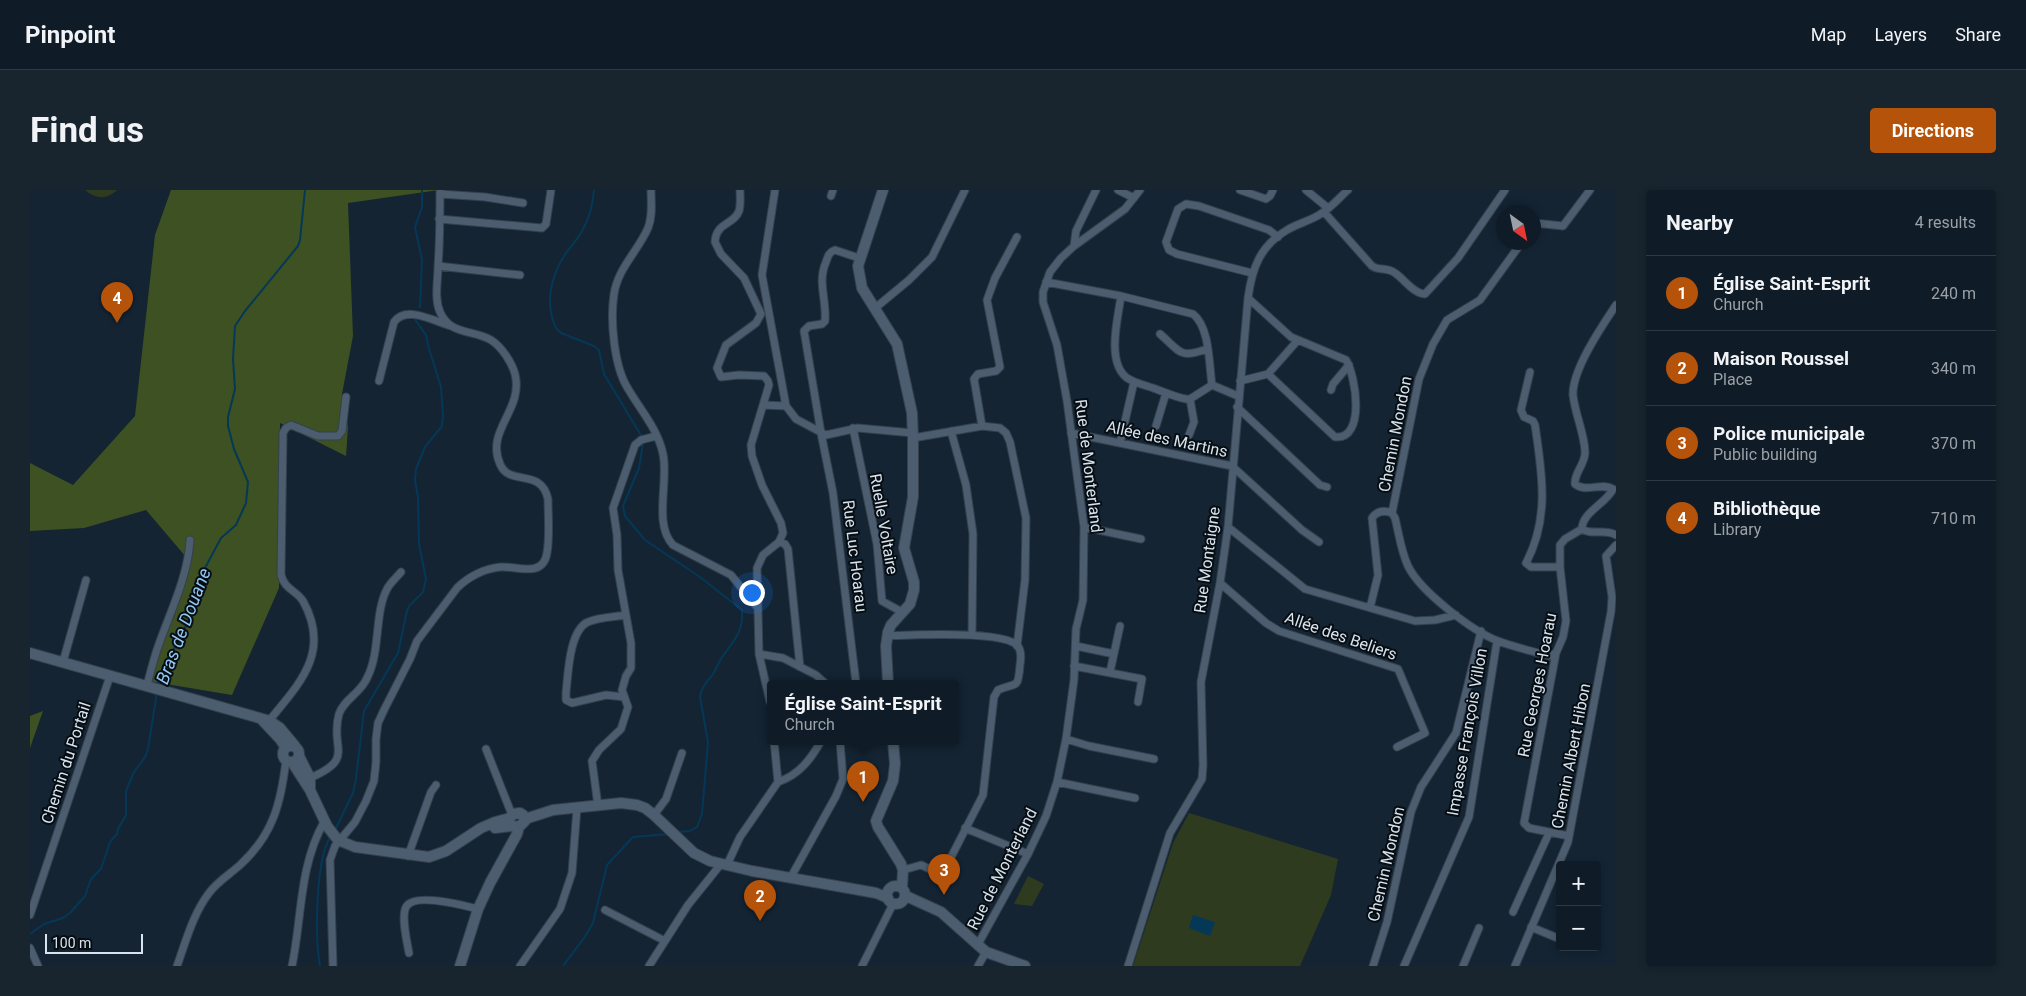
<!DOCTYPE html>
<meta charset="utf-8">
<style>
body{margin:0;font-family:Roboto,sans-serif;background:#18242e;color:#f1f3f6}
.controls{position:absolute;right:15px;bottom:15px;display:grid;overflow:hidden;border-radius:5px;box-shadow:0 2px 8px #0003}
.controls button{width:45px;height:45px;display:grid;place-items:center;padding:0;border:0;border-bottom:1px solid #2f3943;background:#0f1b26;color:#f1f3f6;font:25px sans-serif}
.compass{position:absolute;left:1466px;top:15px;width:45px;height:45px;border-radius:50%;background:#0f1b26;box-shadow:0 2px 8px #0003;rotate:147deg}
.scale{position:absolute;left:15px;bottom:12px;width:98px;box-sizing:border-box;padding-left:5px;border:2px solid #d8e3ed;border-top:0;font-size:14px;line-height:18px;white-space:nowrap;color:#d8e3ed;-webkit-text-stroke:4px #060d13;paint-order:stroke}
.you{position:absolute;left:721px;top:402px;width:18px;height:18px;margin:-12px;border:4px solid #fff;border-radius:50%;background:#1a73e8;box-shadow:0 0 0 8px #1a73e833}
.badge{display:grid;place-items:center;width:32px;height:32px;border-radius:50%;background:#b45309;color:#fff;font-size:16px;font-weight:700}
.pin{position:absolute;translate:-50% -41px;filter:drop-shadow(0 1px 2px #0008)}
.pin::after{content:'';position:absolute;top:26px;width:18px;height:15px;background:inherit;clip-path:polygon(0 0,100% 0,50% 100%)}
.popup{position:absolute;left:737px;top:490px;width:192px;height:65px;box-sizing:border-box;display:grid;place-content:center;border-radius:5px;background:#0f1b26;filter:drop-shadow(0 1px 4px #0005);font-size:16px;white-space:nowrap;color:#9ba1a7}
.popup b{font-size:19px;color:#f1f3f6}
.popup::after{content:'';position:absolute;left:50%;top:100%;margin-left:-10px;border:10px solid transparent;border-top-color:#0f1b26}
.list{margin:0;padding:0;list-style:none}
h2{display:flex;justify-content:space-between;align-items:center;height:65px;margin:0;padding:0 20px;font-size:21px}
h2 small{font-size:16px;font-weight:400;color:#9ba1a7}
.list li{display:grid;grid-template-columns:32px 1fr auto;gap:15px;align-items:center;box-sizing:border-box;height:75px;padding:0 20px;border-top:1px solid #2f3943}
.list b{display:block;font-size:19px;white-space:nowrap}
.list p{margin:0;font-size:16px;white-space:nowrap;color:#9ba1a7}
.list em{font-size:16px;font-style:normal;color:#9ba1a7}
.map{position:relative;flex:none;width:1586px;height:776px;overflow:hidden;border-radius:5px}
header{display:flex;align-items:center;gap:30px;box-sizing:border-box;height:70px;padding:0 25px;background:#0f1b26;border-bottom:1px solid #2f3943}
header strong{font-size:24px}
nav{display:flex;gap:28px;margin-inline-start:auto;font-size:18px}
.intro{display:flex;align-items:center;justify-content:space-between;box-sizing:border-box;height:120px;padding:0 30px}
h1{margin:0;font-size:35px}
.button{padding:12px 22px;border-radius:5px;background:#b45309;color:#fff;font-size:18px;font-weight:700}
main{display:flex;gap:30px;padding:0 30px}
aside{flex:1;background:#0f1b26;border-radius:5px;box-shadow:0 2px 8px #0003}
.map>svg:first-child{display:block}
</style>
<header>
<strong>Pinpoint</strong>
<nav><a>Map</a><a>Layers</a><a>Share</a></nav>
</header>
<div class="intro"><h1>Find us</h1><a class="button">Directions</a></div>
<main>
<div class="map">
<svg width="1586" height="776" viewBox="0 0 1586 776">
<rect width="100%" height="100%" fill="#142433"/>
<path fill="#2f3b1f" d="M55,0h32c-10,10 -22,9 -32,0z
M1159,623l149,46 -7,36 -31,71h-167l40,-123z
M998,686l16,8 -12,22 -18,-2z"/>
<path fill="#3e5122" d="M141,0h268l-91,13 5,133 -11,58 6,33 -2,29 -66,-33 -1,165 -47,107 -84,-14 38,-124 -40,-47 -62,18 -54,3v-68l43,22 62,-69 20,-181z
M13,521l-13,37v-32z"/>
<path fill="#053857" d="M1163,725l22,7 -5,14 -21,-8z"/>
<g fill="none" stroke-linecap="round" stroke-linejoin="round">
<path stroke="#053857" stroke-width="2" d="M564,0c-1,14 -5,29 -12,41 -4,8 -11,15 -16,22 -12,18 -20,42 -14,64 2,7 3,12 9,16l33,13 5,4 5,24 38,63
M390,117l2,-47 -7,-33 7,-20v-17
M613,253l-4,25 -16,38 2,10 20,24 55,37 42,33c2,23 -10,32 -21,49 -3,5 -5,10 -8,15 -7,9 -11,12 -13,23l8,45 -6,72 -5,13 -7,4 -13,1
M128,495l1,-7 30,-58 16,-52 16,-30 15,-13 10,-22 2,-21 -14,-33 -6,-23v-9l7,-28 -2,-30 2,-33 10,-15 53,-65 2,-6 5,-50
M305,640l18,-37 3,-14 8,-68 34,-58 9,-42 2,-5 14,-14 3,-13 -7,-35 -1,-46 -3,-18 1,-11 9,-22 17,-21 1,-11 -2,-28 -12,-38 -3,-14 -12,-17
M0,744l14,-10 19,-6 7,-5 15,-17 6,-17 10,-10 9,-27 7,-8 1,-5 8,-14v-24l8,-19 11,-15 3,-8 9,-57
M290,776c-5,-28 -5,-107 11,-130
M533,776l21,-28 9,-15 14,-58 26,-28 37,-3"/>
<g stroke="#35404d" stroke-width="9">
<path id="street" d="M621,0c0,12 2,26 -3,38 -10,23 -30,40 -34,66 -4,26 0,71 13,93 12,21 31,42 36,67 6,28 -10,70 10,91l58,30 26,32
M710,0c0,6 1,15 -1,21 -5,14 -23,11 -24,31l6,12 23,24 17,36 -5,9 -30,22 -9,23 4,9 18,-2 25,1 4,5 1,4 -18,60 1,11 10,29 19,38 2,10 -4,9 -16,13 -6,13 2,86 11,48
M745,0l-13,85 24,131 10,13 30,16 32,-7 55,5
M1088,0l16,8
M1210,0l26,9 4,-3 3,-6
M1276,0l22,18
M410,4l45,3 38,6
M801,6l2,-6
M1294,22l48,54c7,5 15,1 23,7 9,6 19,21 30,21l33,-36 47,-68
M409,29l103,9 4,-4 5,-34
M1504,35l1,-2 28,3 27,-36
M1044,56l2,-15 20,-41
M408,76l82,9
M1222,83l-75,-19 -8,-4 -3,-8 12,-33 8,-5 13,2 70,24 9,7
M1016,92l75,14 72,18c17,13 16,51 19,71
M1091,106c-3,22 -15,66 6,82 8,5 17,7 26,10 11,4 22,9 33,11h4l22,-14
M1586,115c-14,21 -44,65 -43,90 2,19 11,37 12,56 1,13 -11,21 -10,33 11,9 27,-2 38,5 -6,14 -31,23 -31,40 10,7 23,-1 34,6
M844,119l35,-29 23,-23 33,-67
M1130,144c21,18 19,25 47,15
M1500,182l-9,38 3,7 9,4 2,4c7,48 15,93 -9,138l5,4h29
M1238,184l30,-34
M349,191l15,-59c12,-17 40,-1 57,4
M1210,191l28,-7 67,63c31,3 21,-61 11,-77l-55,-23 -43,-39
M1182,195l26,11
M1301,200l2,-6 16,-19
M734,215l22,1
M1207,217l83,78 7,2
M952,236l-8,-47 4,-5 18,-3 4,-4 -13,-67 8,-22 22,-41
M1126,236l10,-33
M823,238l24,116 5,57 20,11
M921,241l15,54 7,49 -1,101
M1041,243l161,33 70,64 17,12
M1159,245l5,-13 -4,-23
M883,248l69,-12 18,2 6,5 4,9 16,76 -1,62 -8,66
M1090,253l14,-61
M1362,323l27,-134 14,-35 14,-24 33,-20 42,-58
M1362,323l3,5c4,16 6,33 13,48 12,25 64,65 90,75 16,6 34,10 51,15l7,-3
M1054,337l57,12
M1198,337l77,62 110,32 20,-1 21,-5
M749,352l6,2 3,5 12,118
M1190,393l46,40 13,8 119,38 27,64 -28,14
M1340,418l8,-33 -6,-57c5,-7 12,-8 20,-5
M857,446c23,-1 117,-6 131,10 4,6 3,13 2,19 -2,25 -3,17 -22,25l-4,7 -11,98 -37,72c-9,9 -15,2 -25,-2l-18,5
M1046,456l38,8
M729,464l24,4 33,17 9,8
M33,472l23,-82
M1044,476l68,13 -4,23
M1080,482l10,-46
M826,493l-23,-190 -12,-60 -17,-102 5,-5 13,-2 3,-3c2,-20 -8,-39 1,-59 2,-6 3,-10 9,-12l24,8
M117,495c4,-14 7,-28 12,-41 12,-34 29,-68 31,-104
M594,507l-18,-2 -34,8 -6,-3v-7c2,-17 3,-63 22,-71 11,-5 26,-5 38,-7
M238,532c30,-37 64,-69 35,-121 -7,-11 -18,-11 -22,-26l2,-142 3,-5 5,-3 27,11h20l4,-5 4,-34
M1036,549l23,7 65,13
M456,559l26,66
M280,588c47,-20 19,-30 29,-64 5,-15 22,-21 28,-36 14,-27 7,-64 20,-89 3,-6 10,-12 14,-17
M748,592c21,-7 33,-23 43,-41
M1027,592l78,16
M568,616l-6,-45 7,-11 22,-21 7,-22 -6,-17 4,-14 5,-8v-25l-13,-73 -1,-35 -4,-27 22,-63 6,-5 15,-4
M624,625l12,-16 16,-46
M935,638l63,26
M1539,646l-40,-8 -5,-5 32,-170 7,-16 3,-16 -6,-54v-22l5,-6 17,-10
M378,666l23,-64 5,-7
M697,675l13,-28 38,-55 -4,-41
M761,687l45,-81 7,-17 -3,-38
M575,720l60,31
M1483,722l36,-79
M0,725l80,-239
M1501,737l29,12
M947,756l51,-92 18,-38 11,-34 9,-43 8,-59 2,-51 7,-29 1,-73 -17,-126 -10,-56 -14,-43v-10l7,-20 11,-14 13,-12 51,-37 15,-19
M0,758l8,18
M379,763c-2,-11 -8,-36 -3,-46 8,-15 60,-1 72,2
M147,776c9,-25 16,-52 32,-73 8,-11 21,-19 31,-28 33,-30 41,-62 46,-105
M262,776c10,-48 7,-100 32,-144
M303,776l-3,-106 5,-14 20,-24 11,-21 8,-20 2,-19v-23l2,-16 6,-13 26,-51 7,-18 40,-53c11,-11 28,-20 44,-21 17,-1 42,11 46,-14 3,-17 1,-37 1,-54 -7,-32 -39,-12 -48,-35 -15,-34 24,-54 15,-90 -3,-11 -13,-27 -24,-34 -19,-11 -40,-4 -51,-28 -6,-14 -2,-31 -2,-46 2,-25 2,-51 2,-76
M490,776l40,-57 12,-36 5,-65
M619,776l39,-61 33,-41
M832,776l31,-62
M948,776l8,-14
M1098,776l42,-133 32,-54 1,-14 -2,-83 19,-99 8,-56 20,-229c4,-30 12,-52 39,-68 10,-6 22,-9 32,-15 11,-6 20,-17 29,-25
M1343,776l14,-44 24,-110 10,-25 35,-54 25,-102
M1374,776l65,-149 28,-176
M1433,776l16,-38
M1485,776l53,-124 43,-230 1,-15 -6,-41 10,-11"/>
</g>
<g stroke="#35404d" stroke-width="12">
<path id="secondary" d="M853,0l-25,76 4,22 35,56 15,69 1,25v59l-9,51 10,34v8l-4,14 -19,21 -3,7 -2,14 2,37
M0,463l240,68 10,7 15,18
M233,531l17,18 6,9
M863,551l2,23 -2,17 -17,40 2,6 23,37 2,6 -1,18
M253 564a8 8 0 1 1 16 0a8 8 0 1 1-16 0Z
M269,566l11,22v11
M262,572l18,28 17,36 11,14 17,7 74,10 17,-6 35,-23 14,-6 15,-4
M495,629l28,-9 68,-7 16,2 8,3 9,7 40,38 16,8 42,10 124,22 12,5
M465,638l18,-2 6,1 6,-6 -2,-6 -3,-2 -7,1 -3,4
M857 705a9 9 0 1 1 18 0a9 9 0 1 1-18 0Z
M876,706l35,16 45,40 39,14
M430,776l18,-57 12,-26 27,-49 2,-7"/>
</g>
<use href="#street" stroke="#4b5d6e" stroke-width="7"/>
<use href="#secondary" stroke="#4b5d6e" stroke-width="10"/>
</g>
<g text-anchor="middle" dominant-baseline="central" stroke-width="4" stroke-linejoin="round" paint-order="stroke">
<g font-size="16" fill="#d8e3ed" stroke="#060d13">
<text transform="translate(1365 244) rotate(-79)">Chemin Mondon</text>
<text transform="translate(1137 249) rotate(12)">Allée des Martins</text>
<text transform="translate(1059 276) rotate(83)">Rue de Monterland</text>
<text transform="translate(854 334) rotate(80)">Ruelle Voltaire</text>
<text transform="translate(825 366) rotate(83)">Rue Luc Hoarau</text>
<text transform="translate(1177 370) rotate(-82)">Rue Montaigne</text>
<text transform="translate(1311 446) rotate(19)">Allée des Beliers</text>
<text transform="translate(1507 495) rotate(-79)">Rue Georges Hoarau</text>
<text transform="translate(1437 542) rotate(-80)">Impasse François Villon</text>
<text transform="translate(1541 566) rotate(-79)">Chemin Albert Hibon</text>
<text transform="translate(36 573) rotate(-72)">Chemin du Portail</text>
<text transform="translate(1356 674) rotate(-77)">Chemin Mondon</text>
<text transform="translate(972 679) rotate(-63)">Rue de Monterland</text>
</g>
<g font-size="18" font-style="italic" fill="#91c8f4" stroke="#060d13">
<text transform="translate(153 436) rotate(-69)">Bras de Douane</text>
</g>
</g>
</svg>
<div class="controls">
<button>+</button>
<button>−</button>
</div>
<svg class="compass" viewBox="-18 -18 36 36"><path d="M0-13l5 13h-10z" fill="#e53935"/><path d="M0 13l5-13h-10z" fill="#9ba1a7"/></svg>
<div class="scale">100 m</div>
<div class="you"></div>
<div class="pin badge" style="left:833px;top:612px">1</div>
<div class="popup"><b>Église Saint-Esprit</b>Church</div>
<div class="pin badge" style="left:730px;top:731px">2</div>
<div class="pin badge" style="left:914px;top:705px">3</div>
<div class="pin badge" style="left:87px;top:133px">4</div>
</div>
<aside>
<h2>Nearby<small>4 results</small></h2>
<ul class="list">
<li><span class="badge">1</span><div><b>Église Saint-Esprit</b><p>Church</p></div><em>240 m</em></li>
<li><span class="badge">2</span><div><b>Maison Roussel</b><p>Place</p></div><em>340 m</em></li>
<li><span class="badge">3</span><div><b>Police municipale</b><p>Public building</p></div><em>370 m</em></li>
<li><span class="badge">4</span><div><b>Bibliothèque</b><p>Library</p></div><em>710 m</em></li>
</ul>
</aside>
</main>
